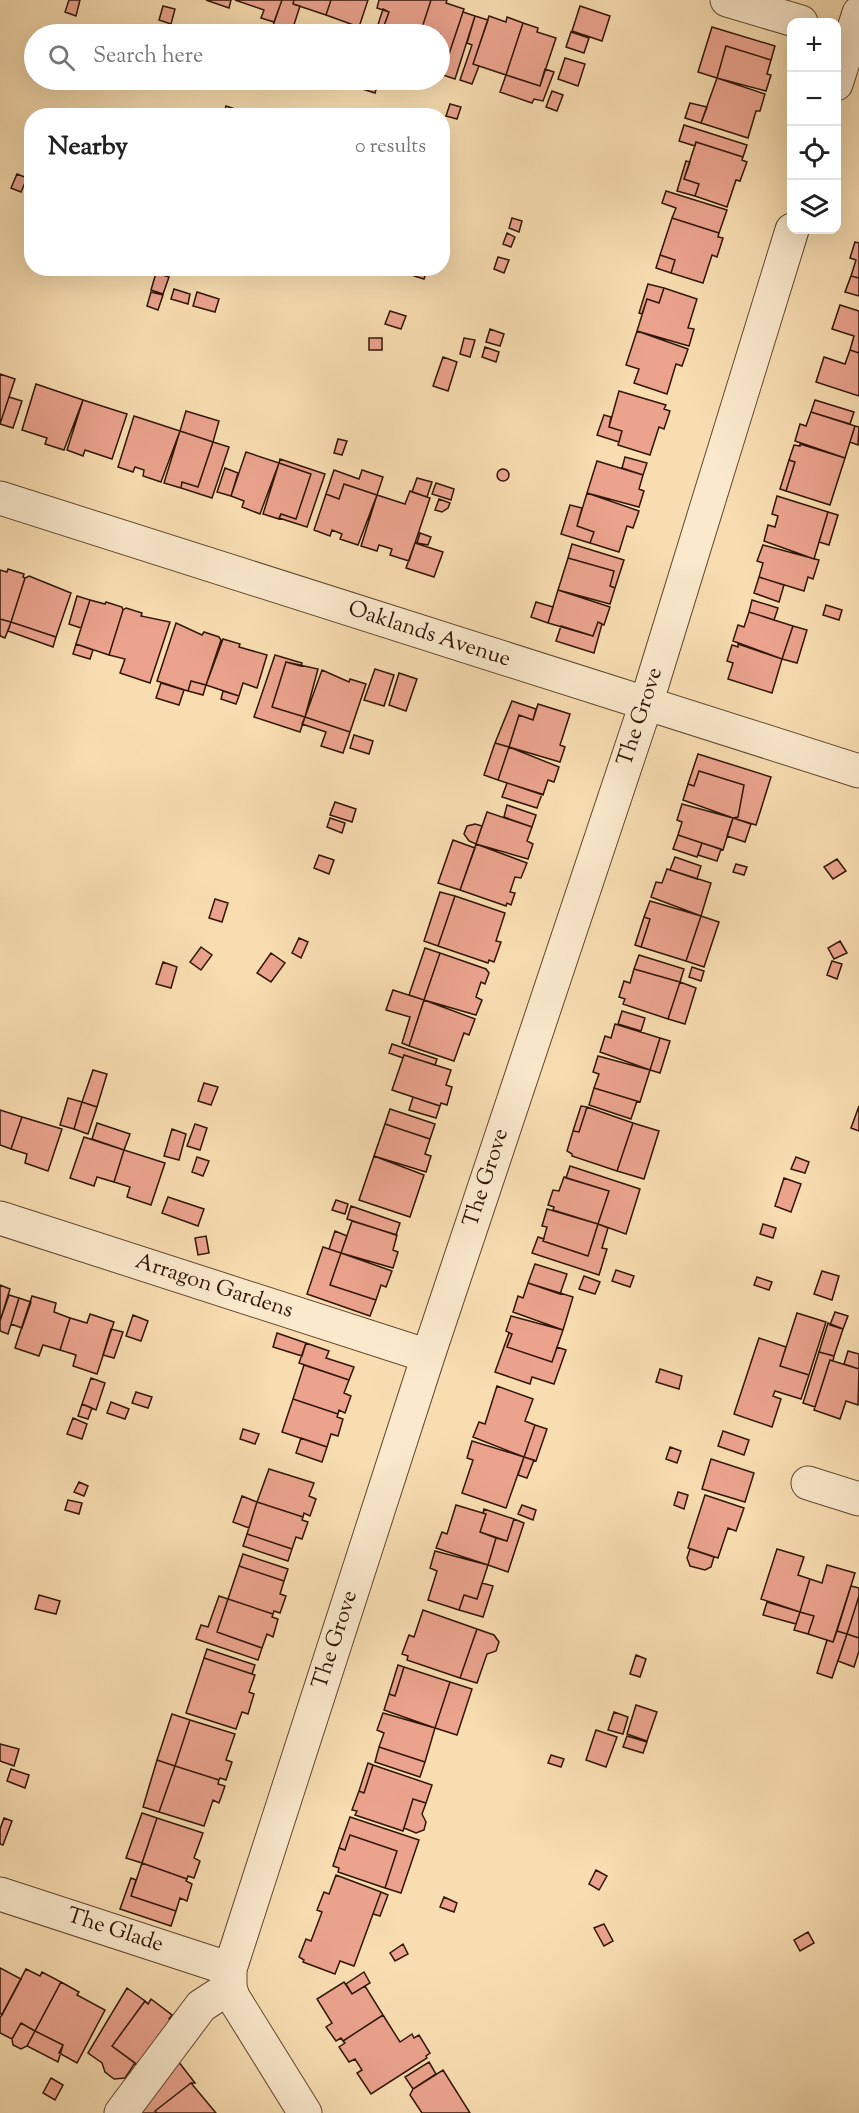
<!DOCTYPE html>
<meta charset="utf-8">
<style>
body{margin:0;font-family:"Sorts Mill Goudy",serif;background:#f2f2f2;color:#222}
.controls{position:absolute;right:18px;top:18px;display:grid;overflow:hidden;border-radius:12px;box-shadow:0 6px 24px #0002}
.controls button{width:54px;height:54px;display:grid;place-items:center;padding:0;border:0;border-bottom:2px solid #e0e0e0;background:#fff;color:#222;font:30px sans-serif}
.list{margin:0;padding:0;list-style:none}
h2{display:flex;justify-content:space-between;align-items:center;height:78px;margin:0;padding:0 24px;font-size:26px}
h2 small{font-size:20px;font-weight:400;color:#767676}
.icon{flex:none;width:33px;height:33px;fill:none;stroke:currentColor;stroke-width:2;stroke-linecap:round;stroke-linejoin:round}
.map{position:relative;flex:none;width:859px;height:2113px;overflow:hidden}
.search{position:absolute;background:#fff;box-shadow:0 6px 24px #0002;left:24px;top:24px;width:426px;height:66px;display:flex;align-items:center;gap:15px;box-sizing:border-box;padding:0 21px;border-radius:33px;color:#767676;font-size:22px}
.panel{position:absolute;background:#fff;box-shadow:0 6px 24px #0002;left:24px;top:108px;width:426px;height:168px;border-radius:24px}
.map>svg:first-child{display:block}
</style>
<div class="map">
<svg width="859" height="2113" viewBox="0 0 859 2113">
<rect width="100%" height="100%" fill="#f7ddb0"/>
<filter id="stains"><feTurbulence type="fractalNoise" baseFrequency=".00333" numOctaves="4"/><feColorMatrix values="0 0 0 0 .2 0 0 0 0 .09 0 0 0 0 .02 0 0 0 .5 -.17"/></filter>
<radialGradient id="worn" r=".72"><stop offset=".6" stop-color="#630" stop-opacity="0"/><stop offset="1" stop-color="#630" stop-opacity=".3"/></radialGradient>
<path fill="#eba38e" stroke="#311607" stroke-width="1.5" d="M69,0h11l-4,16 -11,-4z
M206,0h25l-2,8z
M235,0h47l-8,22 -13,-4 3,-8z
M282,0h12l-1,4 7,2 -9,28h-21z
M294,0h37l-5,15 -33,-11z
M331,0h37l-9,27 -33,-12z
M379,0h52l-11,34h-39l8,-22 -12,-4z
M431,0h16l-1,3 18,6 -16,48 -8,-3v-20h-20z
M163,6l12,3 -4,15 -12,-4z
M580,6l30,10 -8,25 -30,-10z
M383,9l6,3 -8,22h-11h5z
M463,12l12,4 -20,63 -15,-5v-20l8,3z
M475,16l13,4 -15,44 6,2 -7,18 -12,-4 12,-35 -5,-2z
M489,16l17,6 1,-5 16,6 -17,52 -33,-11z
M523,23l15,5 -1,4 19,6 -16,48 -34,-11z
M712,27l63,19 -4,14 -45,-14 -9,32 -19,-6z
M571,32l18,6 -5,15 -18,-6z
M726,46l45,14 -4,14 4,1 -5,16 -49,-13z
M565,58l20,6 -7,22 -20,-7z
M545,69l9,3 -11,29 -9,-2 -2,4 -32,-11 6,-17 34,11z
M717,78l48,16 -5,17h-4l-8,27 -47,-15z
M355,80h24l-4,13 -22,-7z
M552,91l11,4 -6,16 -11,-4z
M690,103l17,4 -6,16 -16,-5z
M450,104l11,3 -4,12 -11,-3z
M226,106l12,4 -2,6h-13z
M684,125l63,20 -4,12 -47,-15 -1,4 -16,-5z
M696,142l47,15 -1,3 5,2 -7,19 -4,-1 -9,27 -32,-11 4,-12 -15,-5z
M686,161l4,1 -6,17 15,5 -4,12 -18,-5z
M17,174l10,4 -6,14 -10,-4z
M666,191l61,19 -8,23 -47,-15 4,-10 -14,-5z
M512,218l10,3 -3,11 -10,-4z
M672,218l47,15 -1,4 5,1 -6,19 -5,-2 -9,28 -32,-10 4,-13 -15,-5z
M507,233l8,4 -4,10 -8,-3z
M855,242l4,1v35l-8,-2 5,-16 -6,-2z
M660,255l15,5 -4,13 -15,-5z
M498,257l11,3 -5,13 -10,-4z
M416,268l11,2 -3,9 -10,-3z
M156,273l13,4 -6,17 -12,-4z
M851,276l8,2v18l-14,-4z
M648,284l16,4 -5,15 -12,-4 -5,15 -3,-1z
M664,288l33,11 -9,29 6,1 -5,17 -52,-15 10,-32 12,4z
M174,289l16,5 -2,10 -17,-5z
M151,292l12,3 -5,15 -11,-4z
M197,292l22,7 -4,13 -22,-6z
M840,305l19,6v42l-9,-3 4,-14 -22,-7z
M390,311l16,5 -5,13 -16,-5z
M490,329l14,5 -4,12 -14,-4z
M637,331l51,18 -6,17 -6,-2 -9,30 -33,-11 5,-14 -13,-4z
M369,338h13v12h-13z
M464,338l11,2 -5,17 -10,-3z
M485,347l14,5 -3,10 -14,-5z
M850,350l9,3v43l-43,-14 8,-25 21,7z
M443,357l14,5 -9,29 -15,-5z
M0,374l15,5 -15,45z
M36,384l47,16 -19,50 -19,-6 2,-6 -25,-8z
M619,391l47,14 -2,4 6,2 -6,18 -5,-2 -9,28 -32,-10 4,-14 -13,-4z
M9,397l13,4 -9,27 -13,-4z
M83,400l44,14 -15,45 -27,-9 -2,6 -16,-6z
M815,400l39,12 -4,12 -39,-12z
M186,411l33,10 -6,21 -33,-11z
M811,412l44,14 -10,32 -50,-17 5,-17 6,2z
M604,415l7,2 -2,10 13,4 -3,11 -22,-7z
M134,416l46,15 -19,51 -18,-6 1,-6 -9,-3 -2,5 -15,-5z
M855,426l4,1 -1,18 -8,-3z
M180,431l33,11 -15,45 -16,-5 -1,6 -17,-5z
M338,439l9,2 -5,14 -8,-2z
M213,442l16,5 -17,51 -31,-10 1,-6 16,5z
M800,444l45,14 -15,47 -44,-14 9,-29 -6,-2 5,-15 6,1z
M246,452l33,11 -19,51 -18,-7 2,-6 -13,-5z
M625,457l22,6 -4,12 -21,-7z
M280,459l45,15 -18,53 -28,-9 2,-4 15,5 15,-45 -32,-11z
M789,460l6,2 -9,29 -6,-2z
M597,461l46,14 -4,14 5,2 -5,16 -52,-14z
M279,463l32,11 -15,45 -15,-5 -2,5 -16,-5z
M225,468l13,5 -7,23 -14,-4z
M497 475a6 6 0 1 1 12 0a6 6 0 1 1-12 0Z
M334,470l25,9 3,-9 21,7 -6,18 -33,-11 -5,15 -13,-5z
M417,478l15,4 -5,15 -15,-5z
M436,483l18,6 -3,11 -19,-6z
M344,484l33,11 -19,50 -18,-6 2,-5 -10,-4 -2,6 -16,-6 12,-36 13,5z
M410,491l20,7 -21,63 -19,-6 2,-6 -13,-4 -2,6 -16,-5 16,-51 28,9z
M587,493l52,18 -6,17 -6,-2 -8,26 -29,-9 4,-11 -17,-6z
M777,496l51,16 -14,47 -50,-18 4,-16 7,2 3,-11 -6,-2z
M439,499l11,4 -2,5 -6,4 -7,-2z
M570,505l12,3 -5,18 17,6 -4,11 -29,-9z
M828,512l10,3 -9,30 -10,-3z
M420,533l11,4 -3,8 -11,-2z
M415,543l28,9 -9,25 -28,-9z
M572,544l52,16 -9,28 -5,-2 4,-15 -46,-13z
M763,545l56,15 -6,19 -5,-2 -4,14 -45,-14 4,-14 -6,-2z
M568,558l46,13 -4,15 5,2 -5,16 -52,-14z
M8,569l16,5 -1,3 2,1 -14,44 -11,-3v-49l7,2z
M29,576l42,17 -15,44 -45,-15 14,-44z
M759,577l25,8 -5,17 -25,-9z
M558,590l52,17 -6,18 -6,-3 -5,14 -45,-13z
M77,596l13,4 -9,28 -12,-4z
M90,600l15,4 1,-2 16,5 1,3 -14,45 -33,-11z
M752,600l26,8 -4,12 -25,-8z
M536,602l17,5 -5,16 -17,-6z
M826,605l16,5 -3,10 -16,-5z
M126,608l16,5 -1,3 29,6 -20,61 -30,-10 5,-14 -16,-4 14,-45z
M749,612l44,14 -11,33 -49,-18 5,-16 6,2z
M0,619l11,3 -6,16 -5,-2z
M11,622l45,15 -3,10 -45,-16z
M598,622l4,2 -8,29 -38,-12 5,-15 32,10z
M176,623l26,12 2,-3 15,5 2,3 -15,45 -15,-4 -3,10 -31,-10z
M793,626l14,4 -10,33 -15,-4z
M223,639l17,5 -1,3 28,8 -10,33 -14,-5 -4,13 -33,-11z
M76,644l17,6 -3,9 -17,-5z
M738,644l44,15 -10,34 -44,-14 5,-16 -6,-2 5,-16 6,2z
M275,655l27,8 -1,3 -15,-4 -14,45 33,10 -5,15 -46,-15z
M286,662l32,7 -13,48 -33,-10z
M375,669l19,6 -10,31 -20,-6z
M322,670l27,12 1,-3 16,5 -16,48 -45,-15z
M399,673l18,6 -11,32 -17,-6z
M191,681l15,4 -3,10 -15,-4z
M161,683l23,7 -5,15 -23,-7z
M223,691l16,5 -3,8 -15,-5z
M512,701l24,8 -3,11 -14,-5 -10,32 -14,-4z
M538,704l32,10 -10,31 5,2 -5,15 -51,-15 10,-32 14,5z
M305,717l45,15 -7,21 -22,-7 5,-14 -24,-8z
M354,735l19,6 -4,13 -19,-6z
M495,743l14,4 -11,33 -14,-5z
M509,747l50,20 -5,15 -6,-2 -5,15 -45,-15z
M698,754l73,23 -15,48 -23,-7 5,-1 6,-32 -45,-14 -5,15 -6,-2z
M699,771l45,14 -6,32 -5,1 -50,-18 5,-16 6,2z
M507,783l35,11 -5,14 -35,-11z
M335,802l21,7 -4,13 -22,-7z
M682,804l51,14 -10,32 -45,-15 4,-13 -5,-2z
M507,805l29,10 -4,12 -28,-10z
M487,812l45,15 -5,14 6,3 -5,15 -52,-15z
M330,818l15,5 -3,10 -15,-6z
M733,818l18,6 -6,18 -18,-6z
M475,824l7,2 -6,18 -7,-3 -5,-7 3,-8z
M678,835l24,8 -5,14 -24,-8z
M453,840l22,8 -15,42 -22,-7z
M702,843l19,6 -4,12 -19,-6z
M476,844l51,19 -6,15 -6,-1 -5,15 5,1 -4,12 -4,-2 -1,3 -46,-16z
M319,855l15,5 -5,14 -15,-6z
M675,857l26,9 -4,13 -27,-9z
M837,859l9,12 -13,8 -9,-12z
M736,864l11,3 -3,8 -11,-3z
M667,869l44,14 -10,33 -50,-19 5,-15 6,1z
M440,892l15,4 -17,50 -14,-5z
M455,896l50,17 -9,28 5,1 -7,20 -5,-2 -1,3 -50,-17z
M215,899l13,4 -6,19 -13,-4z
M650,901l51,15 -15,45 -45,-14 9,-28 -6,-2z
M701,916l18,6 -15,45 -18,-6z
M644,917l6,2 -9,28 -6,-2z
M299,938l9,4 -7,16 -9,-5z
M840,941l7,12 -13,6 -6,-11z
M201,947l11,8 -11,15 -11,-8z
M425,948l15,5 -16,47 -15,-5z
M271,953l14,10 -14,19 -14,-9z
M440,953l46,16 3,4 -4,11 -4,-2 -5,15 6,3 -6,15 -52,-15z
M639,955l45,14 -4,13 -46,-13z
M832,961l10,3 -5,15 -10,-4z
M163,962l14,5 -6,21 -15,-4z
M692,967l12,4 -3,10 -12,-4z
M634,969l46,13 -12,37 -45,-15 2,-5 -6,-2 5,-16 6,2z
M680,982l16,6 -11,36 -17,-5z
M393,990l31,10 -15,46 -7,-3 8,-26 -24,-7z
M424,1000l51,19 -6,16 -5,-2 -10,28 -45,-15z
M622,1011l23,7 -4,13 -23,-7z
M615,1024l45,14 -10,32 -50,-18 5,-16 6,2z
M660,1038l10,3 -10,32 -10,-3z
M392,1044l45,15 -2,6 -31,-10 -1,3 -14,-5z
M404,1055l47,15 -5,15 6,2 -5,18 -6,-2 -1,3 -48,-16z
M598,1056l52,14 -10,32 -46,-14 5,-14 -6,-2z
M93,1070l14,4 -10,33 -15,-5z
M204,1083l14,4 -7,18 -13,-4z
M594,1088l43,13 -6,18 -42,-14z
M413,1097l27,9 -4,12 -27,-8z
M68,1098l14,4 -8,27 -14,-4z
M82,1102l15,5 -9,27 -14,-5z
M581,1106l6,1 -8,25 -6,-1z
M859,1106v25l-8,-3z
M587,1107l46,16 -16,48 -45,-15v-2l-5,-3 6,-20 6,1z
M390,1109l45,15 -5,15 -45,-15z
M0,1110l22,7 -11,32 -11,-4z
M22,1117l40,12 -14,42 -23,-8 2,-9 -16,-5z
M97,1123l33,11 -6,16 -32,-11z
M633,1123l26,8 -15,48 -27,-8z
M195,1124l12,4 -7,22 -13,-4z
M385,1124l45,15 -5,15 6,2 -5,16 -52,-16z
M172,1129l14,5 -7,26 -15,-4z
M84,1137l40,13 -10,32 -17,-5 -3,9 -24,-8z
M124,1150l41,13 -14,42 -24,-8 3,-10 -16,-5z
M374,1156l50,19 -14,42 -51,-17z
M197,1157l12,4 -6,15 -11,-4z
M796,1157l13,5 -4,11 -14,-4z
M570,1166l70,23 -14,45 -28,-10 11,-33 -43,-13z
M564,1177l45,14 -11,33 -45,-14 1,-3 -6,-2 5,-15 6,1z
M784,1178l17,6 -10,28 -16,-6z
M168,1197l36,12 -6,17 -36,-13z
M336,1200l12,4 -3,10 -13,-4z
M351,1206l49,17 -4,12 -49,-16z
M547,1209l51,15 -10,32 -45,-15 4,-14 -5,-1z
M352,1221l45,14 -4,15 5,2 -5,16 -52,-15z
M598,1224l10,4 -6,20 5,1 -8,26 -67,-22 6,-16 6,2 -1,2 45,15z
M763,1224l13,4 -3,10 -13,-4z
M335,1231l12,5 -6,17 -12,-4z
M206,1236l3,17 -11,2 -3,-17z
M323,1247l18,6 -11,32 46,15 -6,16 -63,-22z
M341,1253l51,18 -6,16 -5,-2 -5,15 -46,-15z
M535,1264l32,10 -7,20 -32,-11z
M616,1270l18,6 -4,11 -18,-6z
M822,1271l17,5 -7,24 -18,-6z
M584,1276l16,6 -5,12 -16,-5z
M757,1277l15,5 -3,8 -15,-5z
M528,1283l45,14 -10,33 -50,-18 5,-16 5,2z
M0,1285l10,4 -10,32z
M9,1295l10,3 -11,36 -8,-3v-10z
M32,1296l24,7 -2,9 16,6 -10,32 -17,-5 -4,11 -24,-8z
M19,1298l12,4 -9,26 -11,-4z
M835,1312l13,4 -5,13 -13,-4z
M797,1313l29,9 -17,53 -29,-9z
M90,1314l24,8 -17,52 -24,-8 3,-11 -16,-5 10,-32 17,5z
M133,1315l15,6 -7,20 -15,-5z
M511,1316l52,14 -11,32 -45,-15 5,-13 -6,-3z
M828,1323l15,6 -9,27 -15,-4z
M111,1329l12,3 -9,26 -11,-3z
M277,1333l29,10 -4,13 -29,-9z
M509,1333l3,1 -5,13 45,15 5,-15 9,3 -12,34 -22,-7 -2,7 -35,-12z
M759,1338l27,9 -6,19 29,9 -8,24 -26,-8 -2,5 8,3 -9,28 -38,-13z
M306,1343l23,8 -3,7 28,9 -5,13 -50,-17z
M848,1351l11,3v15l-15,-5z
M819,1352l15,4 -1,5 -3,-1 -15,47 -12,-4z
M830,1360l29,9 -1,36 -12,-4 -6,18 -26,-9z
M304,1365l45,15 -5,13 7,3 -6,17 -6,-3 -1,4 -45,-15z
M660,1369l22,7 -3,13 -23,-7z
M91,1378l14,5 -9,27 -14,-6z
M497,1386l36,13 -8,22 10,4 -11,32 -51,-20 6,-15 6,2z
M136,1392l16,5 -4,11 -16,-5z
M293,1399l45,15 -1,3 6,2 -5,17 -7,-2 -4,13 -45,-15z
M111,1402l18,7 -4,10 -18,-6z
M82,1404l10,4 -4,11 -10,-3z
M73,1418l14,6 -5,15 -15,-5z
M535,1425l12,4 -11,32 -12,-4z
M243,1429l16,5 -4,10 -15,-5z
M723,1431l26,9 -5,15 -26,-9z
M301,1438l26,9 -5,15 -26,-9z
M472,1441l52,16 -18,51 -44,-15 11,-33 -6,-2z
M670,1447l11,4 -4,12 -11,-4z
M524,1457l10,3 -7,18 -9,-3z
M711,1459l43,14 -9,29 -43,-13z
M269,1469l45,14 -5,13 7,3 -6,17 -6,-3 -1,4 -46,-15z
M79,1482l9,4 -4,10 -10,-4z
M678,1492l10,3 -4,14 -10,-4z
M705,1495l39,13 -8,23 -8,-3 -10,30 -30,-10z
M242,1496l15,6 -8,26 -16,-6z
M68,1500l14,3 -3,11 -14,-4z
M257,1502l46,15 -1,3 6,2 -6,17 -6,-2 -4,12 -45,-15z
M456,1505l30,9 -6,18 16,6 -8,27 -52,-17 6,-16 5,2z
M522,1505l14,5 -3,10 -15,-6z
M484,1509l30,10 -7,22 -27,-9 6,-18 -3,-1z
M514,1519l10,4 -16,49 -20,-7 8,-27 11,3z
M247,1534l45,15 -4,12 -45,-15z
M690,1549l24,8 -3,10 -6,3 -15,-4 -3,-8z
M777,1549l27,8 -6,18 12,4 -10,33 -39,-13z
M435,1551l53,14 -11,34 -13,-4 -5,15 -31,-10 9,-29 -7,-3z
M243,1554l45,15 -4,12 -45,-15z
M827,1565l28,8 -22,69 -25,-8 6,-18 -14,-4 10,-33 12,4z
M239,1566l45,15 -4,13 6,2 -6,17 -6,-2 -1,3 -45,-15z
M482,1583l11,3 -10,31 -24,-7 5,-15 13,4z
M851,1586l8,2v8l-12,38 -10,-3z
M39,1595l21,6 -4,13 -21,-5z
M219,1596l9,3 -11,33 45,16 -4,12 -62,-21 5,-14 7,2z
M859,1596v42l-12,-4z
M228,1599l45,15 -1,3 6,2 -5,18 -6,-3 -5,14 -45,-16z
M767,1602l33,10 -4,12 -33,-9z
M423,1610l54,19 -17,49 -53,-18 1,-4 -6,-2 7,-19 5,2z
M800,1612l14,4 -6,18 -14,-4z
M477,1629l17,6 5,7 -3,9 -9,3 -10,29 -17,-5z
M837,1631l10,3 -15,44 -15,-5 10,-33 6,2z
M847,1634l12,4v13l-5,16 -16,-6z
M207,1649l48,16 -3,9 -48,-16z
M636,1655l10,4 -6,18 -10,-3z
M204,1658l51,17 -6,17 5,2 -6,20 -6,-2 -6,17 -50,-16z
M398,1665l6,2 -9,29 -6,-2z
M404,1667l46,15 -15,46 -51,-18 5,-16 6,2z
M450,1682l22,7 -15,46 -22,-7z
M636,1705l21,7 -10,29 -20,-7z
M614,1712l14,5 -5,17 -15,-4z
M383,1713l52,15 -10,34 -46,-15 5,-14 -7,-3z
M172,1714l18,6 -15,46 -18,-6z
M190,1720l45,14 -9,26 6,2 -6,18 -6,-2 -1,2 -44,-14z
M596,1730l21,7 -11,30 -20,-7z
M627,1736l20,6 -4,11 -20,-6z
M0,1744l19,5 -5,17 -14,-5z
M379,1747l46,15 -5,15 -45,-15z
M551,1755l13,4 -3,8 -13,-4z
M157,1760l18,6 -16,46 -16,-5z
M368,1763l5,2 -9,28 -5,-2z
M373,1765l59,20 -6,18 -13,-4 -10,32 -48,-16 2,-4 -5,-1 7,-19 5,2z
M175,1766l44,14 -1,4 7,2 -6,17 -6,-3 -9,26 -45,-14z
M11,1769l18,6 -4,13 -18,-7z
M413,1799l13,4 -4,11 4,8 -2,8 -8,3 -12,-5z
M142,1813l15,5 -15,45 -16,-5z
M350,1817l69,23 -18,53 -16,-5 12,-37 -47,-16 -5,15 -6,-2z
M4,1818l8,3 -9,24 -3,-1v-15z
M157,1818l46,15 -9,25 6,3 -6,17 -6,-2 -1,3 -45,-16z
M350,1835l47,16 -12,37 -47,-16 1,-4 -6,-2 6,-18 6,2z
M142,1863l45,16 -1,2 6,3 -5,17 -7,-3 -4,13 -45,-15z
M596,1870l11,6 -8,14 -10,-6z
M336,1875l45,17 -27,74 -14,-5 -5,13 -32,-12 1,-2 -5,-3 7,-18 5,2 11,-29 -5,-2 7,-18 5,2z
M131,1878l5,2 -5,16 45,15 -5,15 -51,-17z
M381,1892l7,3 -8,21 -7,-2z
M444,1897l13,6 -3,9 -14,-5z
M604,1924l9,17 -9,5 -10,-18z
M808,1932l6,11 -14,8 -6,-11z
M403,1944l5,10 -13,7 -5,-8z
M0,1968l21,11 -19,36 -2,-2z
M26,1969l14,7 2,-4 19,10 -26,49 -14,-8 -9,16 -12,-6v-15z
M364,1972l6,11 -18,11 -6,-10z
M61,1982l18,10 -2,3 28,15 -28,53 -18,-10 4,-8 -28,-14z
M344,1982l8,12 13,-8 18,29 -40,26 -2,-3 -5,3 -10,-14 6,-4 -15,-24z
M127,1988l18,13 -33,45 23,17 -10,15 -11,1 -9,-7 -3,-9 -14,-10z
M151,1999l21,16 -3,4 3,3 -32,45 -28,-21 33,-45 3,3z
M383,2015l17,27 12,-8 2,4 5,-3 11,18 -4,3 1,2 -56,36 -14,-21 5,-3 -7,-11 -6,3 -10,-15 6,-4 -2,-2z
M21,2023l14,8 -8,15 -6,3 -8,-4 -1,-6z
M35,2031l28,14 -5,17 -31,-16z
M178,2061l17,22h-4l-36,28 2,2h-17z
M429,2062l7,12 -23,15 -8,-12z
M443,2070l27,43h-48l-12,-18 3,-6z
M51,2078l12,7 -8,15 -12,-7z
M191,2083l25,30h-59l-2,-2z"/>
<g fill="none" stroke-linecap="round" stroke-linejoin="round">
<g stroke="#624831" stroke-width="35">
<path id="minor" d="M727,0l74,22
M836,84l23,-71
M0,498l859,273
M0,1218l428,138
M808,1483l51,16
M0,1894l230,75
M121,2113l80,-107 29,-19
M305,2113l-72,-116 -3,-10v-18l198,-613 218,-652 146,-474"/>
</g>
<use href="#minor" stroke="#fae9cc" stroke-width="33"/>
</g>
<g text-anchor="middle" dominant-baseline="central" stroke-width="6" stroke-linejoin="round" paint-order="stroke">
<g font-size="22" fill="#311607" stroke="#fae9cc">
<text transform="translate(429 635) rotate(18)">Oaklands Avenue</text>
<text transform="translate(641 717) rotate(-72)">The Grove</text>
<text transform="translate(487 1178) rotate(-72)">The Grove</text>
<text transform="translate(214 1287) rotate(18)">Arragon Gardens</text>
<text transform="translate(336 1640) rotate(-72)">The Grove</text>
<text transform="translate(115 1931) rotate(18)">The Glade</text>
</g>
</g>
<rect width="100%" height="100%" filter="url(#stains)"/>
<rect width="100%" height="100%" fill="url(#worn)"/>
</svg>
<div class="controls">
<button>+</button>
<button>−</button>
<button><svg class="icon" aria-label="locate" viewBox="0 0 24 24"><circle cx="12" cy="12" r="6"/><path d="M12 2v4M12 18v4M2 12h4M18 12h4"/></svg></button>
<button><svg class="icon" aria-label="layers" viewBox="0 0 24 24"><path d="M12 4l9 5-9 5-9-5zM3 14l9 5 9-5"/></svg></button>
</div>
<div class="search"><svg class="icon" aria-label="search" viewBox="0 0 24 24"><circle cx="10" cy="10" r="6"/><path d="M15 15l6 6"/></svg>Search here</div>
<section class="panel">
<h2>Nearby<small>0 results</small></h2>
<ul class="list">
</ul>
</section>
</div>
